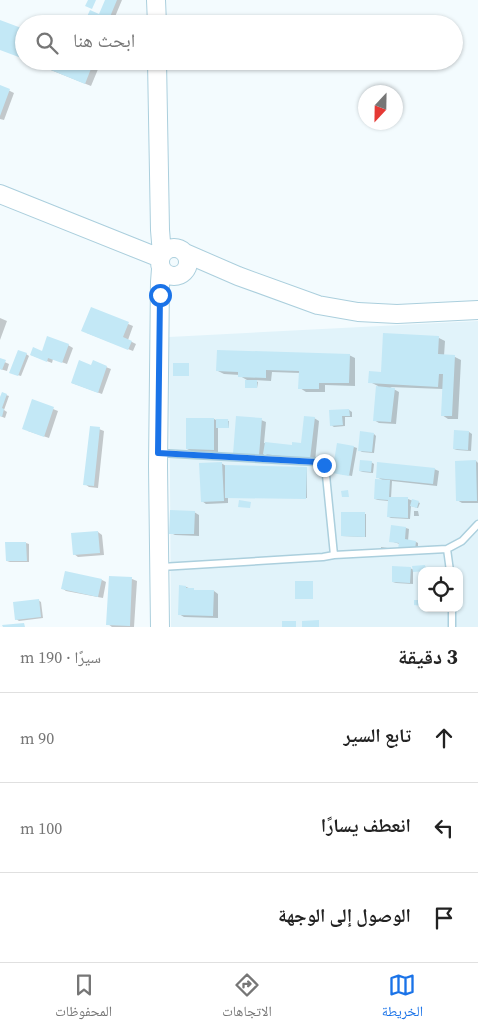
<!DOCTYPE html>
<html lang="ar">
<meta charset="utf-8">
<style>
body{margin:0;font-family:"Source Serif 4","Noto Naskh Arabic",serif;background:#f2f2f2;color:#222;direction:rtl}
.controls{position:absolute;right:15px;bottom:15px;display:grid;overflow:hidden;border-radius:10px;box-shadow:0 1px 4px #0004}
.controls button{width:45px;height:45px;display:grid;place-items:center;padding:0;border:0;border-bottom:1px solid #e0e0e0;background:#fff;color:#222;font:25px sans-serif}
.compass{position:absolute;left:358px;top:85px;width:45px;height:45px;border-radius:50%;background:#fff;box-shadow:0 1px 4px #0004;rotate:202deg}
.stop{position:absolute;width:15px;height:15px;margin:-11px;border:4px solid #1a73e8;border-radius:50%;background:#fff}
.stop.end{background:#1a73e8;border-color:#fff;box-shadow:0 1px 5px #0008}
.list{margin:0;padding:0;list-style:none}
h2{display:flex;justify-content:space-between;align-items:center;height:65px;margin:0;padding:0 20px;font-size:21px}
h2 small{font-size:16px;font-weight:400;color:#767676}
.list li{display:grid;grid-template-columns:32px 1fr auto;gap:15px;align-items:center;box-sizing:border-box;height:90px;padding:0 20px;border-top:1px solid #e0e0e0}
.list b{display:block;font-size:19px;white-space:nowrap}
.list em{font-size:16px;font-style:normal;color:#767676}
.icon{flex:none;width:28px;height:28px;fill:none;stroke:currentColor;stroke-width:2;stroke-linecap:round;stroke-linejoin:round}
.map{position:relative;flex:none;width:478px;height:627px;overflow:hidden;direction:ltr}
.search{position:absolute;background:#fff;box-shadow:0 1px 4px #0004;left:15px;right:15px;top:15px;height:55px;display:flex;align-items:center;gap:12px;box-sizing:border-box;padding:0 18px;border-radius:28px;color:#767676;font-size:19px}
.sheet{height:335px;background:#fff}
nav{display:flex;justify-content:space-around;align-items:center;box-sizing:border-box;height:70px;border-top:1px solid #e0e0e0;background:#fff;font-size:14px;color:#767676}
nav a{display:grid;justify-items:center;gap:2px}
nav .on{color:#1a73e8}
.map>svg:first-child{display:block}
</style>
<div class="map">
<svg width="478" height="627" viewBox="0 0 478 627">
<rect width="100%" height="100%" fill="#f3fbfe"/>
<path fill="#e1f3fa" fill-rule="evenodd" d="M478,321v306h-307l-2,-290zM422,571h37v37h-37z"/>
<path fill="#0003" d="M107,0h15l-10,24h-19l7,-8z
M28,61h72l1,1 -10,24z
M0,86l14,7 -10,27 -4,-1z
M92,309l41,17 -5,14 8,4 -3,7 -46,-18z
M0,318l7,3 -7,19z
M439,338l6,3 -1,15 11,1 6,3 -3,59h-10l-6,-4 1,-26 -53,-2 9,5 -3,32 -17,-1 -5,-3 4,-34 -8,-4z
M68,345l5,3 -6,16 -14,-5 -1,4 -21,-8z
M26,354l3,2 -8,20 -7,-2z
M349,355l6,3v28l-30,-1v7h-19l-6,-4v-15l-28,-1 -1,9 -18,-1 5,2 -1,6h-10v-8l-7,-4v-1l-16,-1 -6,-3z
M0,360l9,4 -2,7 -7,-2z
M93,362l18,7 -9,25 -30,-11 20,-17z
M6,395l3,1 -5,14 3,2 -2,6 -5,-2v-15z
M33,401l25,10 -9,27 -21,-7z
M349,410l3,2v5h-7v9l-11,1 -3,-2z
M314,418l5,3 -4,40 -46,-5 -5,-3 -1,5 -24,-2 -5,-2 27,-34 5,2 -2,21 29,3 9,-2z
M214,419l4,2v-1l11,1v7h-11v24l-27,-1 -4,-2z
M99,429l5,2 -6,57 -9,-1 -4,-3z
M469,432l3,2 -1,17 -14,-1 -3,-1z
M374,434l2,2 -2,17 -12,-1 -3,-2z
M338,444l16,3 3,1 -5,28 -16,-3z
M476,461l2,2v40h-16l-5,-3 -1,-38z
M371,462l3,2 -1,9 -10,-1 -3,-1z
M221,463l5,3 80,2h1v30l-79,-1v6l-22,1 -4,-3z
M434,469l5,2 -2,15 -45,-5 -1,17 17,1 5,2v-1l7,3 -2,5 -7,-2 -1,13 -19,-1 -2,-1v-16l-11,-1 -3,-1 9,-18 -7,-4z
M414,511h4l1,5h-5z
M194,512l5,3v21l-24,-1 -4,-2z
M342,513l24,1v23l-24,-1z
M392,526l14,2 3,1 -1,12 8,1 2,1v9l-18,-8 -10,-3z
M98,532l4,3 2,20 -26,2 -4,-3z
M26,543l3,1v18h-19l-3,-1z
M381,547l7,1 -1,5 -6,-1z
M425,566l1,5h-13v13l-17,-1 -3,-1 17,-14 4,2z
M110,577l22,2 5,2 -3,46h-22l-4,-3z
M102,580l4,2 -3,16 -37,-7 -4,-3z
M186,587l11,4h17l4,3v24l-34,-1 -5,-3z
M38,600l3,2 2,16 -24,3 -3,-2z"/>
<path fill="#c3e8f6" d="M88,0h8l-4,9 -7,-3z
M105,0h12l-10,24h-15l-7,-3 5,-11 9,4z
M0,20l24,9v30l-24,-9z
M29,61h65l-9,23z
M0,85l10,4 -10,27z
M91,307l38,15 -6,15 9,4 -4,9 -47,-19z
M383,333l56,3 -1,18 17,1 -3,61h-11l2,-42h-4l-1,13 -70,-4 1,-12 12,1z
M47,336l22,8 -7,19 -14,-5 -1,4 -17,-7 3,-8 9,4z
M18,350l9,3 -9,23 -9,-3z
M217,350l133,4 -1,29h-30v6h-21l1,-18 -33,-1v8l-28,-1v-5l-22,-1z
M0,358l6,2 -4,10 -2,-1z
M79,360l12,5 2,-5 14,6 -9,27 -27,-10z
M173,363h16v13h-16z
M245,380h12v8h-12z
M376,386l19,2 -4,34 -18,-1z
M2,392l5,2 -5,14 2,1 -2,8 -2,-1v-19z
M32,399l22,8 -10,30 -22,-8z
M349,409l1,7h-8l1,9 -13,1 -1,-16z
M236,416l26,2 -3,38 -26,-2z
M304,416l11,1 -5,42 -47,-5 2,-12 27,3v-3l9,1z
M186,418h28v32l-28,-1z
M216,419h12l1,9h-13z
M90,426l10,1 -6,59 -11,-1z
M454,430l15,1 -1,19 -15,-1z
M360,431l14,2 -2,19 -14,-1z
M337,443l17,3 -5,30 -17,-3z
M360,460l12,1 -1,11 -12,-1z
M476,460l1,41h-21l-1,-40z
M222,462l2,39 -23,1 -2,-39z
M377,462l58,6 -2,16 -57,-6z
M225,465l82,2 -1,32 -81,-1z
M375,479l15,1 -1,17h19v21l-21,-1 1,-17 -14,-1z
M348,490l1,7h-7l-1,-6z
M412,499l7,2 -2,7 -7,-2z
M239,500l12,2 -1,6 -12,-1z
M170,510l25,1 -1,23h-25z
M341,512h24v25l-24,-1z
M391,525l15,2 -1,12 11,2 -1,10 -17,-2 1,-6 -10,-1z
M98,531l2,22 -27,2 -2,-22z
M5,542h21l1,19h-21z
M425,565l1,6 -13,1 -1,-6z
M392,566l19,1 -1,16 -18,-1z
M65,571l37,8 -4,18 -37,-8z
M109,576l23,1 -2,49 -24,-1z
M295,581h18v18h-18z
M179,585l7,1v2h8v2h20l-1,26 -35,-1z
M39,599l2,18 -26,3 -2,-18z
M414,600h8v6l-8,-1z
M319,620v7h-17v-6z
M282,621h14v6h-14z
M24,623l1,4h-22l-1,-2z"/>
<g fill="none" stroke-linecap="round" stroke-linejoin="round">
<g stroke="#abcfdd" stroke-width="9">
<path id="lane" d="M160,453l157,9 8,3 9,90
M447,549l15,-8 16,-17
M161,567l162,-10 11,-2 113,-6 3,22
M452,608v19"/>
</g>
<g stroke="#abcfdd" stroke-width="20">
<path id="secondary" d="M156,0l1,24
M157,61l3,169 2,24
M0,194l160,64
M160 262a14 14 0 1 1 28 0a14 14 0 1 1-28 0Z
M185,253l53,23 80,29 40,7 39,2 81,-4
M160,627l-2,-161 2,-184 1,-13"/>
</g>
<use href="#lane" stroke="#fff" stroke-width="6"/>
<use href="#secondary" stroke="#fff" stroke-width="18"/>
</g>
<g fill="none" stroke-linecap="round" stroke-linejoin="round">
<path stroke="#1a73e8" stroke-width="6" d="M160,295l-2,158 159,9 7,3"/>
</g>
</svg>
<div class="controls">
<button><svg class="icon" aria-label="locate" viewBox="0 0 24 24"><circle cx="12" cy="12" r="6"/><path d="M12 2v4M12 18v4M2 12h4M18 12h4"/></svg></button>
</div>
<svg class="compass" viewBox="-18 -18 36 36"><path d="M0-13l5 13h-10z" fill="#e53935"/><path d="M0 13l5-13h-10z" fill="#767676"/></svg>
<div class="stop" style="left:160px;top:295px"></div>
<div class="stop end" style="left:324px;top:465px"></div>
<div class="search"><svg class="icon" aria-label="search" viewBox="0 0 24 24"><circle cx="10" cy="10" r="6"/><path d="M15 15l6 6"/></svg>ابحث هنا</div>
</div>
<section class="sheet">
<h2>3 دقيقة<small>سيرًا · 190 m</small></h2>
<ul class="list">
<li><svg class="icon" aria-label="ahead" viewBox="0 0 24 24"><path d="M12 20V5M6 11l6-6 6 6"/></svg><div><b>تابع السير</b></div><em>90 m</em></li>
<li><svg class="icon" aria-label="left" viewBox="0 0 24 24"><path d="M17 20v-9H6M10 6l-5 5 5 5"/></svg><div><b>انعطف يسارًا</b></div><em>100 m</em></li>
<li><svg class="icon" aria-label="arrive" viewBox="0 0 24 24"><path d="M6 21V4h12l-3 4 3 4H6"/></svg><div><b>الوصول إلى الوجهة</b></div></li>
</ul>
</section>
<nav>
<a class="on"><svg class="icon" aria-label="map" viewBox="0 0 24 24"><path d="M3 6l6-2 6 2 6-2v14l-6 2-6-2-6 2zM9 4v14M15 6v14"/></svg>الخريطة</a>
<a><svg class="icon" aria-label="directions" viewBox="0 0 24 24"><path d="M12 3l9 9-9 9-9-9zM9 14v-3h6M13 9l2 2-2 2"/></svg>الاتجاهات</a>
<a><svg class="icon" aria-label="saved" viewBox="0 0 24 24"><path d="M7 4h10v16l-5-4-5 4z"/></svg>المحفوظات</a>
</nav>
